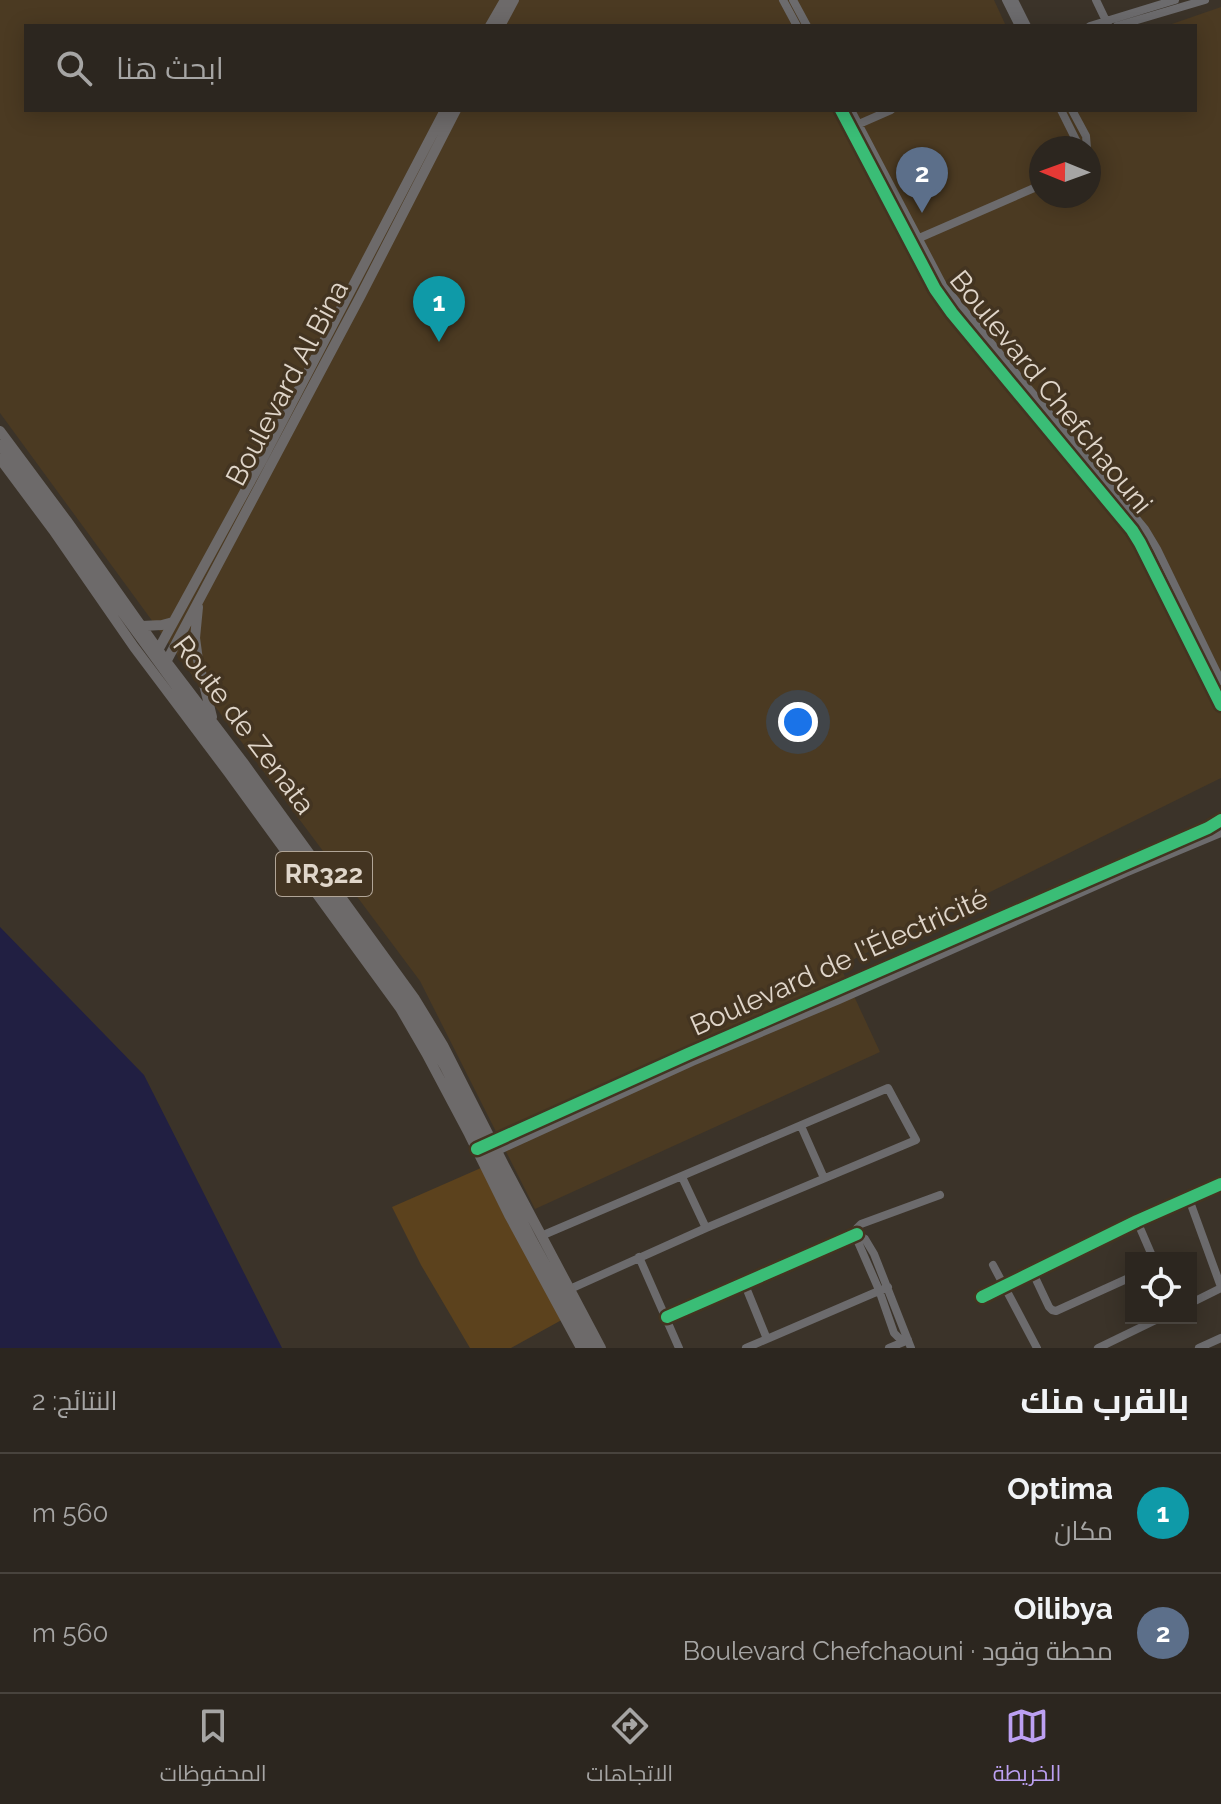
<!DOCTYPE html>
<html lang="ar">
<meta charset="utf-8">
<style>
body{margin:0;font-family:Raleway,Cairo,sans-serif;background:#342e28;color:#f1f3f6;direction:rtl}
.controls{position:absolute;right:24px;bottom:24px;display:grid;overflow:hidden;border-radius:0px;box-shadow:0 4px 20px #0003}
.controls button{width:72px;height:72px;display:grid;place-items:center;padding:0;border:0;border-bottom:2px solid #48433d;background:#2c261f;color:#f1f3f6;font:40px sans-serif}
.compass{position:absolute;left:1029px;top:136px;width:72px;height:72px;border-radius:50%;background:#2c261f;box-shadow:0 4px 20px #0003;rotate:271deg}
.you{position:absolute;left:798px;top:722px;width:28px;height:28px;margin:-20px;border:6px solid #fff;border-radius:50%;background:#1a73e8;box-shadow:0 0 0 12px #1a73e833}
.badge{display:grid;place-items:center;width:52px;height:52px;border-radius:50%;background:#bca0f2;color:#fff;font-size:26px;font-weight:700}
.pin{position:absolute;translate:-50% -66px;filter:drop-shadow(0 2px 4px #0008)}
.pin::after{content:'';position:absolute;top:42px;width:28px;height:24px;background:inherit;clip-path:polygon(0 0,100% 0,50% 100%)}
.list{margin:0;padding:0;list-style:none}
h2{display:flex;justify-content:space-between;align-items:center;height:104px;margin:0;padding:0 32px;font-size:34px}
h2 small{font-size:26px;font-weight:400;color:#a6a5a4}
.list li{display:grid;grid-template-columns:52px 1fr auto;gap:24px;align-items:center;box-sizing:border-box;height:120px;padding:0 32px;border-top:2px solid #48433d}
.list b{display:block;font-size:30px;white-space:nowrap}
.list p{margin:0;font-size:26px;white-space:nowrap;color:#a6a5a4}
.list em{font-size:26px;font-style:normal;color:#a6a5a4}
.icon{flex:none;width:44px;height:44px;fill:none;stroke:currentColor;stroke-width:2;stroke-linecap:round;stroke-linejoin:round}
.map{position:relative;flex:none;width:1221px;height:1348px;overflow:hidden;direction:ltr}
.search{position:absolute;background:#2c261f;box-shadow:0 4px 20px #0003;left:24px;right:24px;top:24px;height:88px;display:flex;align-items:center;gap:20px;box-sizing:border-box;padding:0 28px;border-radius:0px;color:#a6a5a4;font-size:30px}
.sheet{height:344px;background:#2c261f}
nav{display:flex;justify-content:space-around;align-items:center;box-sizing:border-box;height:112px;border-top:2px solid #48433d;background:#2c261f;font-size:22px;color:#a6a5a4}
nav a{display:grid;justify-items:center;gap:4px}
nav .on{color:#bca0f2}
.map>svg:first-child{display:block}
</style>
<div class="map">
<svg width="1221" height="1348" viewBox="0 0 1221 1348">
<rect width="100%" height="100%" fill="#3b3329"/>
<path fill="#4b3a22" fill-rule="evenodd" d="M0,0h994l12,26h-980v84h1169v-84h-29l55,-19v771l-381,188 40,86 -345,157 -115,-228 -215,-288 -205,-280zM1041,148h48v48h-48z"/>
<path fill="#5c421d" d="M490,1164l77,153 -56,31h-41l-49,-83 -29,-58z"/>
<path fill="#211f42" d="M0,927l144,148 138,273h-282z"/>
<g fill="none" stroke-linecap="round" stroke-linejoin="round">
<path stroke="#6c6b6d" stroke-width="8" d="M783,0l14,26
M793,0l14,26
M1006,0l13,26
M1014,0l13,26
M1096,0l12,25
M1090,26l85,-26
M1117,26l88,-26
M841,110l94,179 17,24 180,217 8,13 81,162
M851,110l92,175 202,244 12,20 64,132
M1061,110l19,38
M1072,110l14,26 1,12
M859,124l32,-14
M917,239l124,-54
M801,1126l23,52
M490,1143l198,-89 520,-226 13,-8
M493,1153l199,-91 147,-62 286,-127 96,-40
M682,1177l24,51
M1189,1199l32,88
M1137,1221l16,37
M857,1234l8,5 9,15 37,94
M541,1236l347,-148 28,52 -210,88 -136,61
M639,1257l40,91
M993,1265l44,83
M1032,1271l17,36 3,3 4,1 75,-34
M745,1285l22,54
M982,1297l155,-76 84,-37
M1191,1303l30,-15
M667,1317l190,-83
M908,1340l-8,-1 -6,-6 -15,-43 -21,-48 -1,-14 4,-4 79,-29
M746,1348l142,-61
M889,1348l17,-7
M1098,1348l62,-30
M1199,1348l22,-10"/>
<path stroke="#6d6a6a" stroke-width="10" d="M490,26l15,-26
M500,26l14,-26
M0,431l67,90 99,140 77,101 172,237 28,46 61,120 97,183
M0,445l408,559 37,63 87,173 59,108
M0,459l53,71 81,117 94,125 172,236 26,45 43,81 40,81 72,133
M198,607l-3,31 3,22 14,57
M142,626l20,-1 11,-3
M157,652l105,-192 183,-350
M164,666l196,-369 96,-187"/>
<g stroke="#433421" stroke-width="17">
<path id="cycleway" d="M841,110l94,179 17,24 180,217 8,13 81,162
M477,1149l211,-95 520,-226 13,-8
M982,1297l155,-76 84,-37
M667,1317l190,-83"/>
</g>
<use href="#cycleway" stroke="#3abd76" stroke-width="12"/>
</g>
<g text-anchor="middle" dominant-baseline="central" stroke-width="7" stroke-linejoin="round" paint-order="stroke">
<rect fill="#433421" stroke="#b1a597" stroke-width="2" x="276" y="852" width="96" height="44" rx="6"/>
<g font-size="26" font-weight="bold" fill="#e0d6ca">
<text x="324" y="874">RR322</text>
</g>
<g font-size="28" fill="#e0d6ca" stroke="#433421">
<text transform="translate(287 383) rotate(-62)">Boulevard Al Bina</text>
<text transform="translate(1051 392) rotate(51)">Boulevard Chefchaouni</text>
<text transform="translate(244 725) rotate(53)">Route de Zenata</text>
<text transform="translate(839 962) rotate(-24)">Boulevard de l'Électricité</text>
</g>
</g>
</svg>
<div class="controls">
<button><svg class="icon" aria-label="locate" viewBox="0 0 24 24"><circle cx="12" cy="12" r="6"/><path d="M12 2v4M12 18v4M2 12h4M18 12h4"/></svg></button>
</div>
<svg class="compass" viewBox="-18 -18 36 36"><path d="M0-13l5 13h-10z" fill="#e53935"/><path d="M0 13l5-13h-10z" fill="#a6a5a4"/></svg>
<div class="you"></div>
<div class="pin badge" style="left:439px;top:342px;background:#0f9aa8">1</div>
<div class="pin badge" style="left:922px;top:213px;background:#5c6f8a">2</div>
<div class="search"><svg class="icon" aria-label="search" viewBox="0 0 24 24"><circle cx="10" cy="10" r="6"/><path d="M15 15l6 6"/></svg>ابحث هنا</div>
</div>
<section class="sheet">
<h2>بالقرب منك<small>النتائج: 2</small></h2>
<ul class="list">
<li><span class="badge" style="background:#0f9aa8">1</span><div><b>Optima</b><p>مكان</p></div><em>560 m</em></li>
<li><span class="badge" style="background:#5c6f8a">2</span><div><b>Oilibya</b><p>محطة وقود · Boulevard Chefchaouni</p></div><em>560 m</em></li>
</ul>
</section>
<nav>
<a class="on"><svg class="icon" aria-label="map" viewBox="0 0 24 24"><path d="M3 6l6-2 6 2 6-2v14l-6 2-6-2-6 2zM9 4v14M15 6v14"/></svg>الخريطة</a>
<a><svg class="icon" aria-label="directions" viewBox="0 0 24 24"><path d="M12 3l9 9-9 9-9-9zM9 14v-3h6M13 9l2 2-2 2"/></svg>الاتجاهات</a>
<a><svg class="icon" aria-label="saved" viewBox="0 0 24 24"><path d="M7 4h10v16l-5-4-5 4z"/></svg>المحفوظات</a>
</nav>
